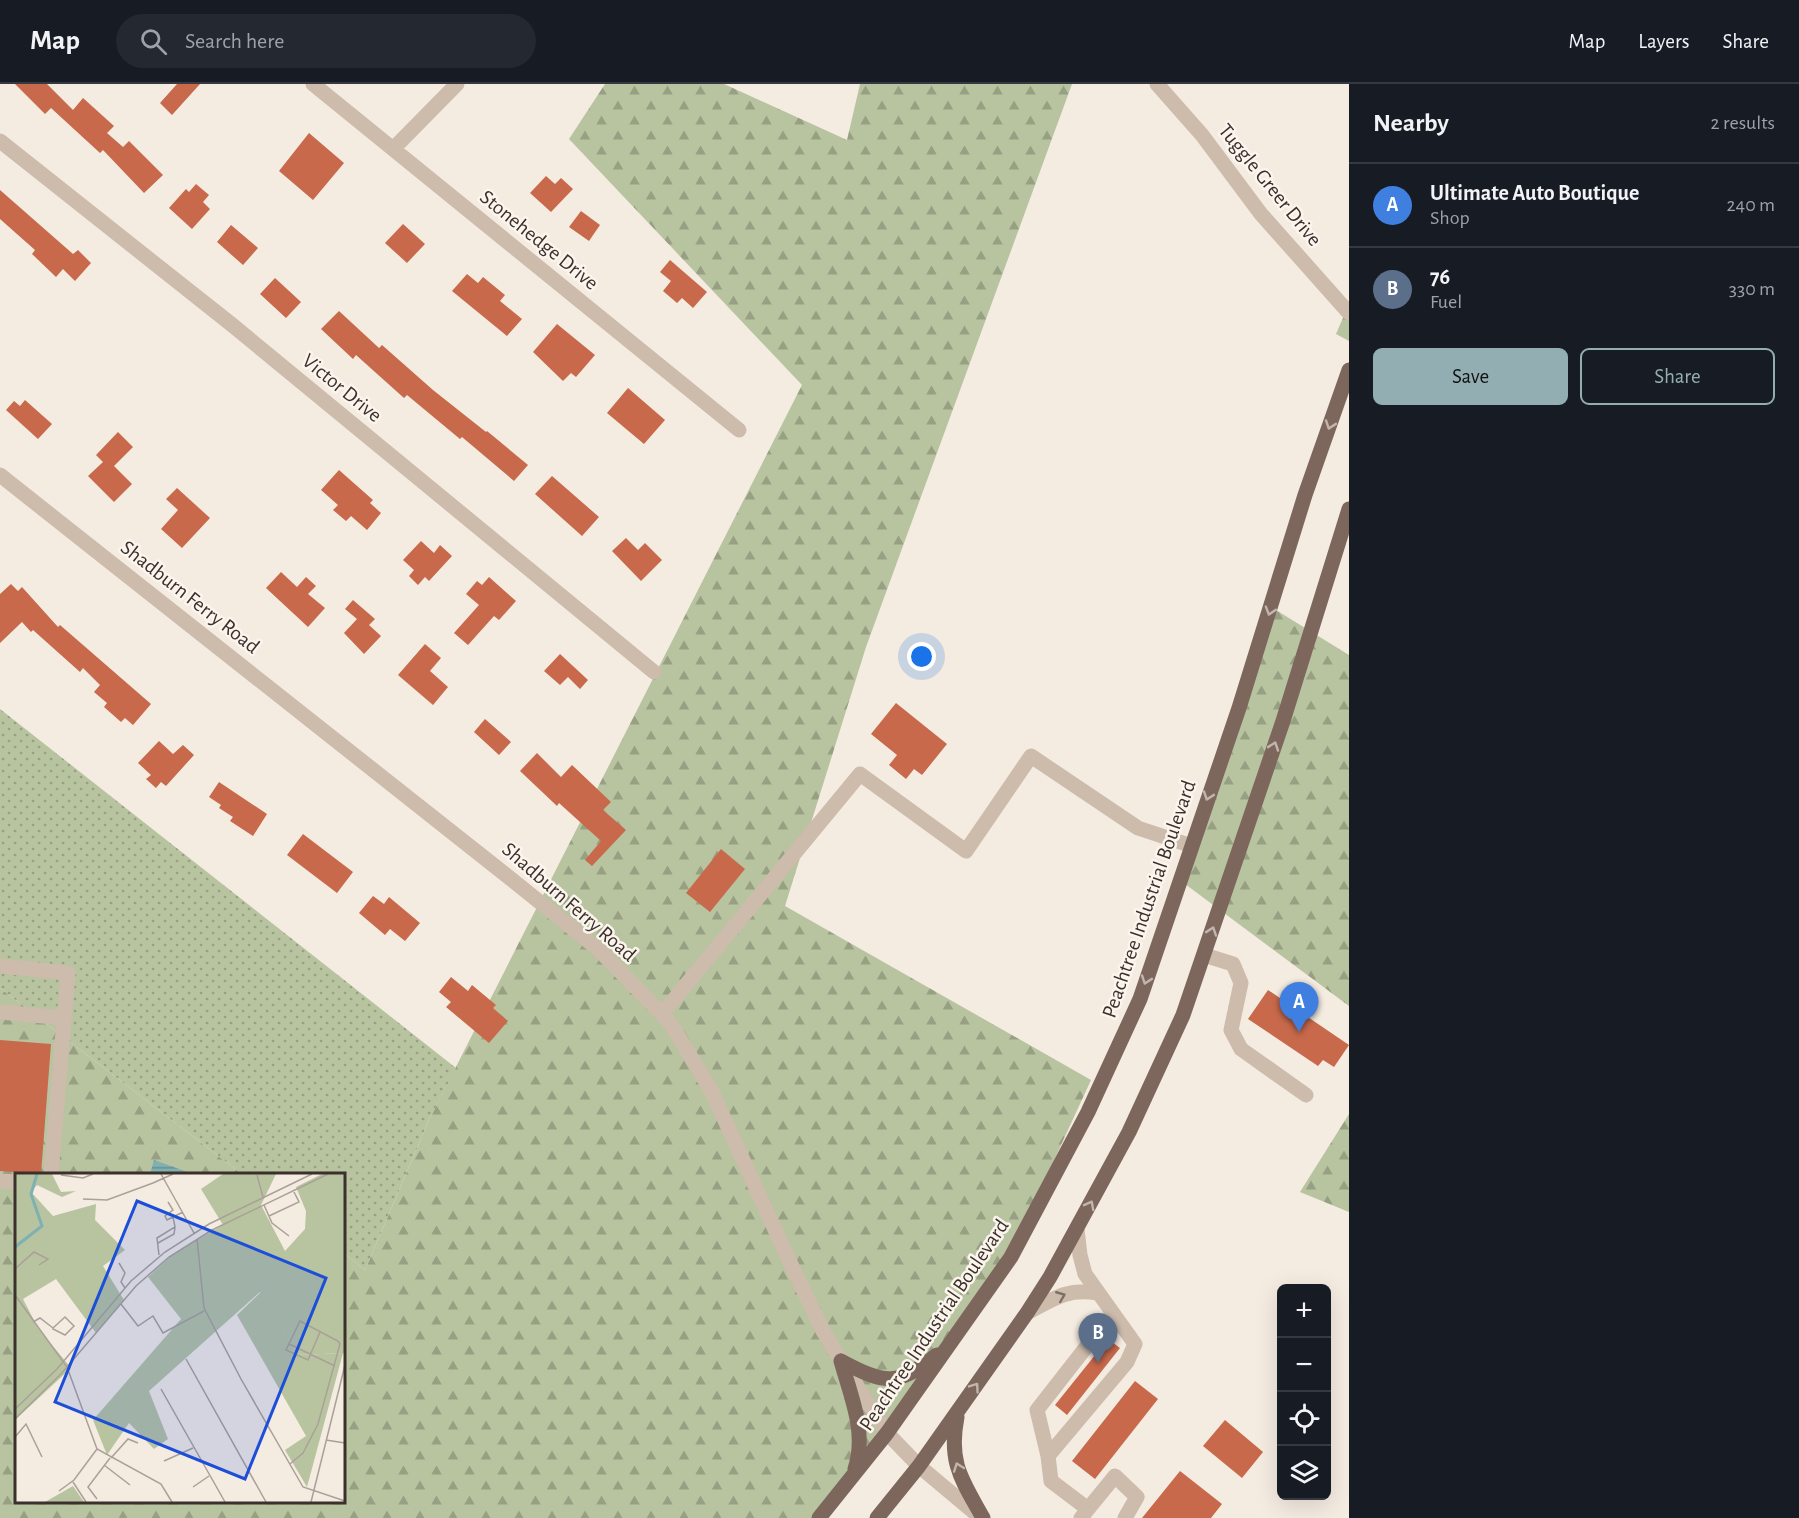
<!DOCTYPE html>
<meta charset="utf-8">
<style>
body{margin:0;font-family:"Alegreya Sans",sans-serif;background:#242831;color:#f1f3f6}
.controls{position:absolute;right:18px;bottom:18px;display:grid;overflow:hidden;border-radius:9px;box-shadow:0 6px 24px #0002}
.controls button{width:54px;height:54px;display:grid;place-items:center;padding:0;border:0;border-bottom:2px solid #363941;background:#171b24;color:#f1f3f6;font:30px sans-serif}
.you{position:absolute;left:922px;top:573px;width:21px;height:21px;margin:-15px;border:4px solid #fff;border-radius:50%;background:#1a73e8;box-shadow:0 0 0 9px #1a73e833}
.badge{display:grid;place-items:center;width:39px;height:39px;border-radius:50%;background:#92aeb2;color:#fff;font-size:20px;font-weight:700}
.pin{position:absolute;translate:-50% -50px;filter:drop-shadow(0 2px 3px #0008)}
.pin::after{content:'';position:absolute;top:32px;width:21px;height:18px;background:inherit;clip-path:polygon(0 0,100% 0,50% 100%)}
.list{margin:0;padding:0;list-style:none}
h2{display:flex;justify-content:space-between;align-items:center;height:78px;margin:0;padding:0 24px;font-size:26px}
h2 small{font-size:20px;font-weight:400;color:#9ea1a6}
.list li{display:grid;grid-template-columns:39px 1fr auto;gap:18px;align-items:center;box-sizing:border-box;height:84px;padding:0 24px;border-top:2px solid #363941}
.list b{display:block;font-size:22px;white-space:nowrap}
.list p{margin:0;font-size:20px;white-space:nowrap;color:#9ea1a6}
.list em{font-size:20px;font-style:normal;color:#9ea1a6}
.actions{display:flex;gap:12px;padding:18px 24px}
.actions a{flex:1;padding:14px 0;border:2px solid #92aeb2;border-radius:9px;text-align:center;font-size:21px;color:#92aeb2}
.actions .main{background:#92aeb2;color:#111}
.icon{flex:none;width:33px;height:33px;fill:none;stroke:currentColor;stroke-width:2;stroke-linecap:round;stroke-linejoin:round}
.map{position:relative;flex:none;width:1349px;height:1434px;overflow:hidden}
header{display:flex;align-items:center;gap:36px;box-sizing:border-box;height:84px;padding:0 30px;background:#171b24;border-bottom:2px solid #363941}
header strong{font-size:28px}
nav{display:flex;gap:33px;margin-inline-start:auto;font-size:21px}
.search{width:420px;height:54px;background:#242831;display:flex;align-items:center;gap:15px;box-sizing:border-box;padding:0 21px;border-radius:33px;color:#9ea1a6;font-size:22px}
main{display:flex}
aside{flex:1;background:#171b24}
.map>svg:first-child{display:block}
</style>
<header>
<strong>Map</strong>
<div class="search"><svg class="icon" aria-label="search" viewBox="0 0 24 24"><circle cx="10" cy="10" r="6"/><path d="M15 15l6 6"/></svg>Search here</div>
<nav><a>Map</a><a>Layers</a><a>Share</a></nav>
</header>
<main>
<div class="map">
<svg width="1349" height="1434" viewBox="0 0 1349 1434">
<defs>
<pattern id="forest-firs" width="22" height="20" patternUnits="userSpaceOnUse" patternTransform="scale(1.5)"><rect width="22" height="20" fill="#b8c4a0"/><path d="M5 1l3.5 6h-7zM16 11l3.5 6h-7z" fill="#97a083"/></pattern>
<pattern id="park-dots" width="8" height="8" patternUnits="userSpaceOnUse" patternTransform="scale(1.5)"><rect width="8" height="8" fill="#b8c4a0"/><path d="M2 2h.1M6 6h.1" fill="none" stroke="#97a083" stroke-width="1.8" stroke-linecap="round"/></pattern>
<pattern id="water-rules" width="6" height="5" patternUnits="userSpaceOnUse" patternTransform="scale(1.5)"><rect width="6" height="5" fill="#7fb0b2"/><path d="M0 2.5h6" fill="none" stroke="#699091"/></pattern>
</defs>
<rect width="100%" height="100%" fill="#f4ebe1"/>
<path fill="url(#forest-firs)" d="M605,0h119l123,56 13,-56h212l-206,563 -81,259 306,174 -93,202 -183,236h-815v-530l242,186h-226v328h328v-249l21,17 64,-150 373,-735 -233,-246z
M1349,220v37l-13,-7z
M1271,523l78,48v351l-168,-125z
M1349,1030v98l-49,-20z"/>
<path fill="url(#park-dots)" d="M0,625l456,359 -27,52 -64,150 -21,-17v-79h-102l-242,-186z"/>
<path fill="url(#water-rules)" d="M154,1076l39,14h-43z"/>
<path fill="#c8694b" d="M15,0h32l26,26 10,-12 31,28 -7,7 16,14 6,-6 34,34 -19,18 -41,-43 -3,3 -49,-45 -6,6z
M177,0h23l-28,31 -12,-12z
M309,49l35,30 -31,37 -34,-29z
M546,92l9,8 6,-6 12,11 -22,23 -21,-19z
M196,100l13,11 -6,7 7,7 -18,20 -23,-21 17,-19 3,3z
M0,106l73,64 5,-4 13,13 -16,18 -12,-12 -7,8 -24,-23 3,-4 -35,-31z
M581,127l19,14 -11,16 -20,-14z
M403,140l22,20 -18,19 -22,-20z
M231,141l27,23 -15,17 -26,-23z
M670,176l37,32 -14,16 -11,-10 -5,5 -14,-12 8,-10 -11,-9z
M467,190l11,9 5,-6 22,18 -5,6 22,18 -15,17 -55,-45z
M275,194l26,24 -15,16 -26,-24z
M339,227l40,37 3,-3 51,45 53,42 1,-1 41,34 -14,16 -52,-44 -2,2 -53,-44 -3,3 -48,-43 -3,4 -32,-30z
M557,240l38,31 -19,22 -5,-4 -8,8 -30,-29z
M628,304l37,32 -21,24 -37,-31z
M25,316l27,24 -14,15 -32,-29 8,-9 6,5z
M118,348l15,15 -19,19 18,18 -18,18 -26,-26 15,-14 -7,-7z
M339,386l34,30 -3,3 11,10 -14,17 -16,-14 -5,5 -13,-11 5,-5 -17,-15z
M552,392l47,41 -17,19 -47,-42z
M177,404l33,30 -28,30 -21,-19 17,-19 -12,-11z
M626,454l12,12 7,-7 17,17 -21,21 -29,-30z
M421,457l13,12 6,-8 12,11 -23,25 -4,-4 -7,8 -9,-9 5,-6 -11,-10z
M281,488l16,15 9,-10 10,9 -8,8 17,14 -17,19 -42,-39z
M489,493l27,24 -17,19 -5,-4 -26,29 -14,-12 25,-28 -13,-11 11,-13 5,4z
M11,500l7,7 4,-4 36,40 2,-2 91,79 -18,21 -8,-7 -4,4 -17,-15 3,-4 -13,-11 6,-7 -17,-17 -3,4 -47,-42 -2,2 -9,-10 -22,21v-49z
M353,516l22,19 -6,6 12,11 -17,18 -20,-21 13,-14 -12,-10z
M425,560l16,14 -11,13 18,16 -15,18 -35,-30z
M560,570l28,26 -8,9 -12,-12 -8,8 -16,-14z
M896,619l51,41 -25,31 -8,-6 -8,10 -17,-14 8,-10 -26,-21z
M485,635l26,23 -12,13 -25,-23z
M159,657l14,13 10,-9 11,10 -28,31 -5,-4 -5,6 -10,-9 5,-4 -13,-12z
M537,669l24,24 11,-12 39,37 -8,8 23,20 -34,36 -7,-6 16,-19 -42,-38 -2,3 -37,-35z
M219,698l48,32 -14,22 -23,-15 3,-4 -14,-9 2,-3 -12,-8z
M303,750l50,38 -16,21 -50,-38z
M721,765l24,20 -35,43 -24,-19z
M373,812l11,8 5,-7 31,26 -15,18 -15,-12 -5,6 -26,-22z
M451,893l17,14 4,-6 24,20 -3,3 15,13 -19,22 -43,-36 5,-5 -12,-10z
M1268,906l81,55 -15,22 -11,-7 -5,6 -70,-47z
M0,956l51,4 -10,130 -41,-3z
M1108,1255l12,9 -53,67 -12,-10z
M1135,1297l23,18 -63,80 -23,-18z
M1225,1336l38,32 -21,26 -39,-32z
M1180,1387l42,33 -11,14h-69z"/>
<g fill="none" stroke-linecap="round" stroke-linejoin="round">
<path stroke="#cdbbac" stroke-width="15" d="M313,0l426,346
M1157,0l45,51 59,79 88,99
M0,57l231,183 423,348
M393,65l64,-65
M0,391l506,400 92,74 64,65 10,12 39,64 77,168 35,73 18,30 46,72 32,33 62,52
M1204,871l29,9 8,19 -10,47 10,19 65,46
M0,882l68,7 -17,201
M0,928l64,6
M662,930l198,-240 106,77 65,-95 107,72 54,18
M0,1097l16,1
M1077,1145l3,26 5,19 50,70 -8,18 -79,94 3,25 37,28 -7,9
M1027,1229c26,-14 40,-25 70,-20
M1048,1372l-11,-46 75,-96
M1088,1425l27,-33 22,21 -12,21"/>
<path stroke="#7d675c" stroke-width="15" d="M841,1277c45,24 56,25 96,-6
M841,1277c10,36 26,71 14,108
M957,1333c-9,46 5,63 26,101
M819,1434l68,-85 124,-176 77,-145 52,-113 99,-291 66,-213 44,-125
M877,1434l42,-52 108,-153 23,-36 79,-145 54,-117 100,-294 66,-212"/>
</g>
<defs><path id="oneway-chevron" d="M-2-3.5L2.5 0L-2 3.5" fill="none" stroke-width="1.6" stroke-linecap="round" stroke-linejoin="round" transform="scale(1.5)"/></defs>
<g stroke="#c2b5ac">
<use href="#oneway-chevron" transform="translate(1330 341) rotate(109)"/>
<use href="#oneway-chevron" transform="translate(1270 527) rotate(107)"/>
<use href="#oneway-chevron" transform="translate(1274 662) rotate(-71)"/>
<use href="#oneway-chevron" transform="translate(1208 712) rotate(109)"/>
<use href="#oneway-chevron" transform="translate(1212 847) rotate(-71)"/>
<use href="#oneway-chevron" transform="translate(1146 896) rotate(109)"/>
<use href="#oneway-chevron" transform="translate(1090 1121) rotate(-62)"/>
<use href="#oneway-chevron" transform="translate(975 1303) rotate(-55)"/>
<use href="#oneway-chevron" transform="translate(958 1383) rotate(-110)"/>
</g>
<use stroke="#7d6f65" href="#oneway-chevron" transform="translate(1061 1212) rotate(-22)"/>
<g text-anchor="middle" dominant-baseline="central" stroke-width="5" stroke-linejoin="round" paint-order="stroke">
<g font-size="21" fill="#3b302b" stroke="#fbf5ee">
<text transform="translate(1270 101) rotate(51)">Tuggle Greer Drive</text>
<text transform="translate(539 156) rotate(39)">Stonehedge Drive</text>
<text transform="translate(342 304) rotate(39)">Victor Drive</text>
<text transform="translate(190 513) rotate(38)">Shadburn Ferry Road</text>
<text transform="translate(1149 815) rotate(-71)">Peachtree Industrial Boulevard</text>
<text transform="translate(569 818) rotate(41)">Shadburn Ferry Road</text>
<text transform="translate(934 1241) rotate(-56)">Peachtree Industrial Boulevard</text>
</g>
</g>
<g transform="translate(15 1089)">
<rect width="330" height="330" fill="#f4ebe1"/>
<path d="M0,1h37l9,18 15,-1 -14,6 -25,-12 -6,7 22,24 43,-12 -1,16 30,30 -22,16 21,34 -28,33 -40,-54 -33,20 15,29 33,40 -56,52zM208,1h53l-15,31 24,46 20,-22 1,-18 -10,-24 26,-13h23v179l-47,2 -38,-63 -111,99 19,48 -14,10 -25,-26 -22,32 -14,-35 88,-101 -33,-42 25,-23 50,-29 -22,-36zM58,313l11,16h-39z" fill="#b8c4a0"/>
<path d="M246,119l37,63 45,-2 -36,134 -22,-37 21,-14 -69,-121z" fill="#b8c4a0"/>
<path fill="none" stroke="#7fb0b2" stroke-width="3" d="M0,74l27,-21 -11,-32 6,-20"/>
<path fill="none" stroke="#aaa098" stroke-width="1.5" d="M146,1l33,59M46,2l22,3 10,-4M242,2l6,22M149,5l-11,5 20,-9M68,26l24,1 46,-17M153,29l5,8 -8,6 2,4 6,-3M249,32l8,18 17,13M254,43l30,-14 -6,-12M182,66l7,69 37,71 62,108 42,14M143,70l16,-9 1,-7M144,82l-2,-17 18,-11 -2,-10 10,-5M104,90l6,10 -4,9 4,6M0,96l19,-17 14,7 -9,6M0,122l52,72 30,82 64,35 11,18M106,131l17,22 15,-10 10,17 41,-22M18,149l7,-4 13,10v1l12,6 9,-9 -9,-9 -12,11M274,171l46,22M171,186l80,143M146,216l64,113M0,236l42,-40 74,-88 34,-29 44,-28 103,-50M0,246l46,-45 75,-88 33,-29 43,-27 116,-56M0,264l11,-13 16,33M311,267l19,3M96,285l17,-19 10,4M149,288l29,-13M275,291l13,-11 15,-29 22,-80 -2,-3 -6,-3 -32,-17 -14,29 22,10 12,-28M89,292l26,20M58,309l13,20M178,314l16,-11M44,318l15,-11 23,-31M82,326l-9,-12 22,-29M296,329l34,-137"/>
<path fill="#1d4ed8" fill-opacity="0.15" stroke="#1d4ed8" stroke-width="3" d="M122,28l189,77 -81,201 -190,-77z"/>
<rect width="330" height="330" fill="none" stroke="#3b302b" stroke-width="3"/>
</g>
</svg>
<div class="controls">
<button>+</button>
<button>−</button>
<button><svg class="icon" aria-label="locate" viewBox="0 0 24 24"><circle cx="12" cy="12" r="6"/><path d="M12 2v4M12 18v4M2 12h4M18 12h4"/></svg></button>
<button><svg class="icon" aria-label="layers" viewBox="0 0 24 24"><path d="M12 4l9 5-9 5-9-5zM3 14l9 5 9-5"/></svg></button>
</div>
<div class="you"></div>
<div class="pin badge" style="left:1299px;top:948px;background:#3f7fe0">A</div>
<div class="pin badge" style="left:1098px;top:1279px;background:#5c6f8a">B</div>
</div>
<aside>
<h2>Nearby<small>2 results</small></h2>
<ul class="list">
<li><span class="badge" style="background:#3f7fe0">A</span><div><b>Ultimate Auto Boutique</b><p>Shop</p></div><em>240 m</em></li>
<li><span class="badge" style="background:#5c6f8a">B</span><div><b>76</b><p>Fuel</p></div><em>330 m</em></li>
</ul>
<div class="actions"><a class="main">Save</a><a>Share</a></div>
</aside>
</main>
